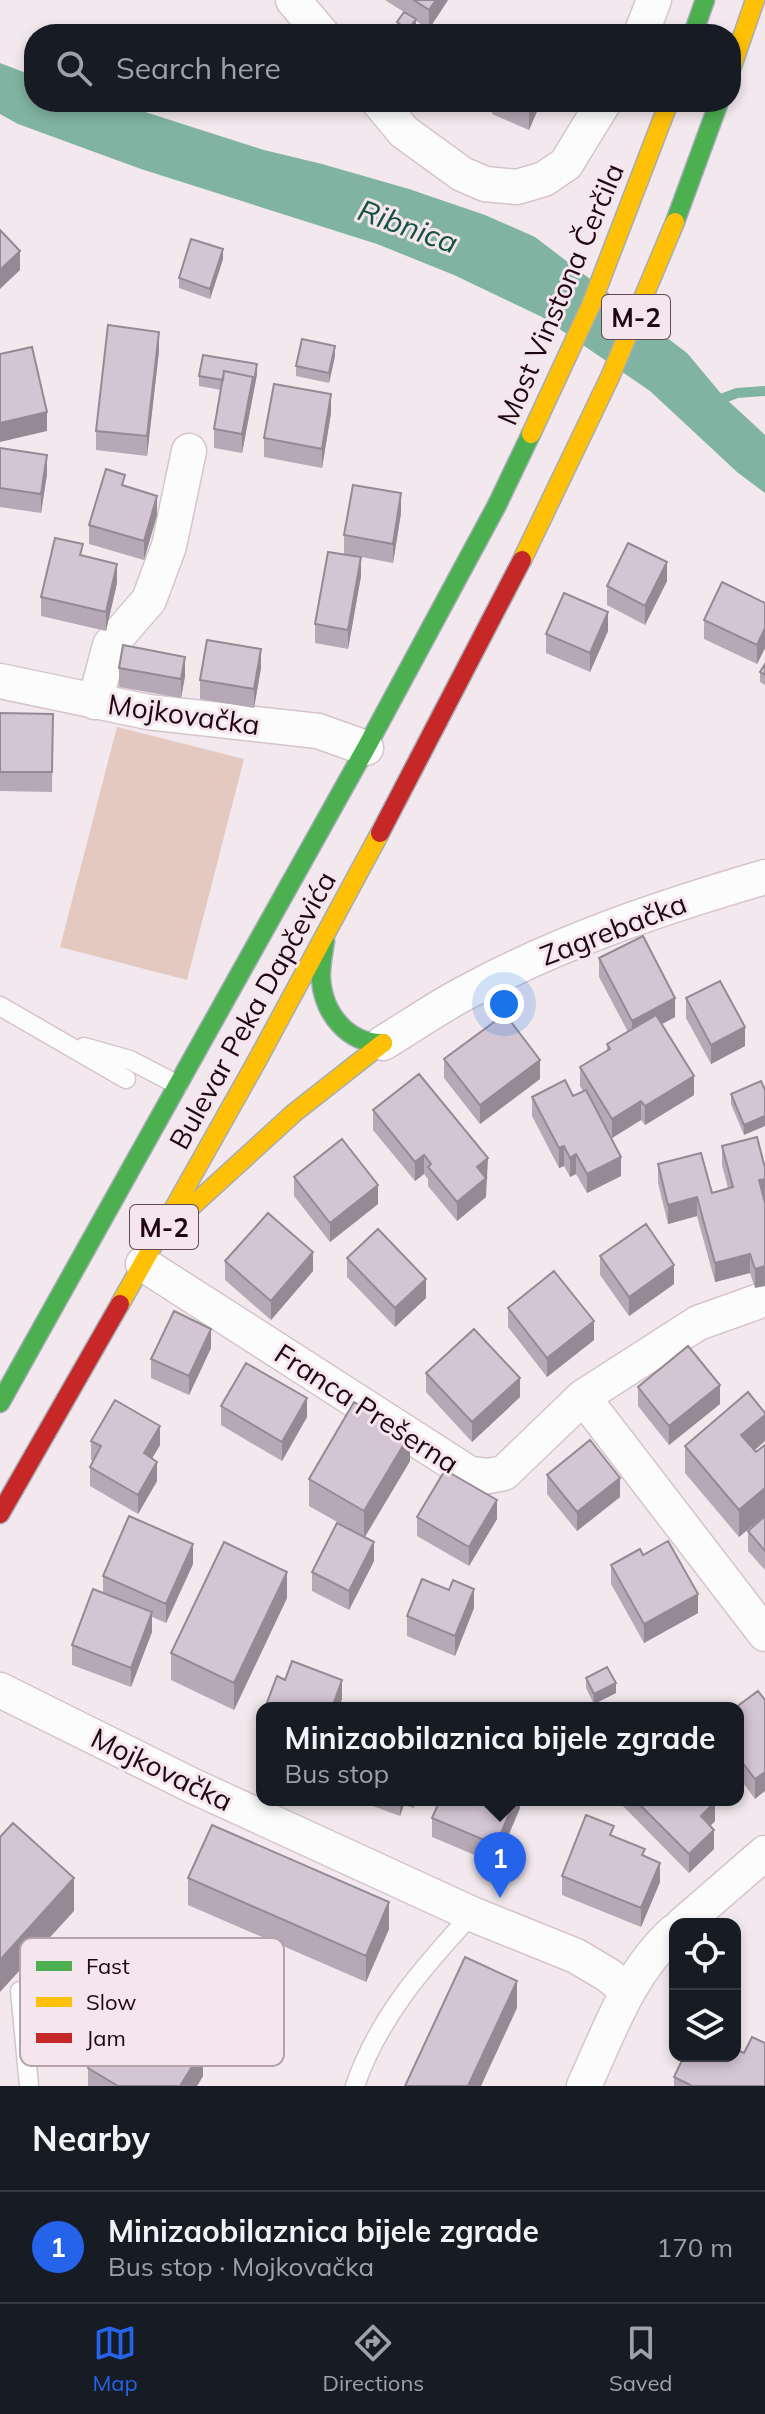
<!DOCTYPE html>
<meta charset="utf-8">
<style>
body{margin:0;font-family:Mulish,sans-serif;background:#20242c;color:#f1f3f6}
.controls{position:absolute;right:24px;bottom:24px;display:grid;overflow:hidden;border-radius:16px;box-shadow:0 4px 12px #0003}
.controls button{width:72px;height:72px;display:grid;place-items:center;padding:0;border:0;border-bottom:2px solid #363941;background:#171b24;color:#f1f3f6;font:40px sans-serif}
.you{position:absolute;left:504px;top:1004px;width:28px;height:28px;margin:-20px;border:6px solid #fff;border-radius:50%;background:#1a73e8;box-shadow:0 0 0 12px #1a73e833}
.badge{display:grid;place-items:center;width:52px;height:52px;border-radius:50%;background:#2563eb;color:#fff;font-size:26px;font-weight:700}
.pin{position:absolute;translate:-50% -66px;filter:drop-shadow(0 2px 4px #0008)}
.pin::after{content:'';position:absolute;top:42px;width:28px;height:24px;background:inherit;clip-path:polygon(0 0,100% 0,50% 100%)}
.popup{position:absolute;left:256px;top:1702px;width:488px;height:104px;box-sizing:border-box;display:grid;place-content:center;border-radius:16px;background:#171b24;filter:drop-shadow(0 2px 6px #0005);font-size:26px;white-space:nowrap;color:#9ea1a6}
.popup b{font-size:30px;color:#f1f3f6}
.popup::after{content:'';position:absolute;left:50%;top:100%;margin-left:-16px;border:16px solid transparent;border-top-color:#171b24}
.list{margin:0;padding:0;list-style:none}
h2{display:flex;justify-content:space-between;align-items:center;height:104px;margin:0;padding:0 32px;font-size:34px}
h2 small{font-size:26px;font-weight:400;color:#9ea1a6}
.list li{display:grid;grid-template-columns:52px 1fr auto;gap:24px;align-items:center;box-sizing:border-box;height:112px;padding:0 32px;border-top:2px solid #363941}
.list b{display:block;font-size:30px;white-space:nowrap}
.list p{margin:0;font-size:26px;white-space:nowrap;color:#9ea1a6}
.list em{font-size:26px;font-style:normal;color:#9ea1a6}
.icon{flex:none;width:44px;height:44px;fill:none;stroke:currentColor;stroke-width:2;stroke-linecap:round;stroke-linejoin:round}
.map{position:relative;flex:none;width:765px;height:2086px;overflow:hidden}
.search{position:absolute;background:#171b24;box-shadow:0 4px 12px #0003;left:24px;right:24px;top:24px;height:88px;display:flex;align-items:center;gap:20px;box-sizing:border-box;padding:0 28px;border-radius:32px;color:#9ea1a6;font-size:30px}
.sheet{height:216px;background:#171b24}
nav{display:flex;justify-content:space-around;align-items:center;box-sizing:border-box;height:112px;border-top:2px solid #363941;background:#171b24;font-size:22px;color:#9ea1a6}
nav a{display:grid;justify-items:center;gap:4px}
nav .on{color:#2563eb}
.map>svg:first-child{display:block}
</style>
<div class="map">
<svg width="765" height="2086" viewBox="0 0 765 2086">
<rect width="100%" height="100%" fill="#f2e8ed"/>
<path fill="#e3c9bf" d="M117,727l127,32 -57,221 -127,-33z"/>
<path fill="#80b3a2" d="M0,63l34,13v26h80l150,48 58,14 87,25 76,26 50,22 152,116 36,43 42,39v58l-28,-21 -87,-81 -108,-74 -88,-42 -77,-31 -236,-75 -123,-45 -18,-10z"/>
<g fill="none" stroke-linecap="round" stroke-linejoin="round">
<path stroke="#80b3a2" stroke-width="10" d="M713,402l24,-9 28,-2"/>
<g stroke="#d6c4cc" stroke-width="21">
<path id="lane" d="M0,1006l126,73
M84,1047l46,13 48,25
M20,1991l9,95
M355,2086c23,-68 69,-120 117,-172"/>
</g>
<g stroke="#d6c4cc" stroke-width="37">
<path id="street" d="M293,0l29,34
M641,34l13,-34
M379,102l25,30 58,42 23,10 32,3 27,-8 22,-15 38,-62
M0,681l148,31 170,19 48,17
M95,702l15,-57 39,-45 20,-54 20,-95
M383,1043c28,-17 55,-36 84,-51 94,-51 195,-85 298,-115
M143,1264l327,210 18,2 16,-3 79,-76 115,-74 67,-24
M583,1397l182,237
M0,1690l193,96 279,128 104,42 32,19 20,16
M683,1924l82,-71
M584,2086c25,-54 45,-114 91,-155"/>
</g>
<g stroke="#a4adb6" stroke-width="21">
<path id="fast" d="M693,34l12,-34
M675,222l44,-120
M325,941c-2,13 -5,26 -4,39 3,34 27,64 62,63
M0,1403l366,-655 131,-243 34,-71"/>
</g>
<g stroke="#a4adb6" stroke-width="21">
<path id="slow" d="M731,69l24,-69
M531,434l60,-129 78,-203
M522,560l88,-183 65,-155
M190,1208l104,-95 89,-70
M120,1304l138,-245 122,-226"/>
</g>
<g stroke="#a4adb6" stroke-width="21">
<path id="jam" d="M380,833l142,-273
M0,1514l120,-210"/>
</g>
<use href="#lane" stroke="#fdfcfc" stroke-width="18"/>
<use href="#street" stroke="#fdfcfc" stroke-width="34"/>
<use href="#fast" stroke="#4caf50" stroke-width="18"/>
<use href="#slow" stroke="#ffc107" stroke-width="18"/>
<use href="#jam" stroke="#c62828" stroke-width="18"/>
</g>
<path fill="#b6a9b5" d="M385,0h63l-19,29 -13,-8v8l-4,5h-12l-3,-2v-10l7,-10z
M491,102h50l-12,28 -37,-16v-12z
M223,259l-13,40 -31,-11v-10z
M159,351l-12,105 -51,-6v-19z
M335,356l-6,27 -33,-7v-10z
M257,374l-15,79 -28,-5v-19l7,-39 -22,-4v-10z
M331,413l-9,55 -58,-11v-19z
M0,448l47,26 -6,39 -41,-6z
M125,486l32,29 -13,45 -55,-16v-19z
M401,513l-8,50 -32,-6v19l-13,73 -33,-6v-19l29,-70v-19z
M667,581l-22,44 -38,-20v-19z
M117,583l-11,48 -65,-15v-19z
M765,603v45l-8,16 -53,-25v-19z
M608,631l-18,41 -44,-19v-19z
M765,664v21l-5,-3v-10z
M119,668l66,8 -4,22 -62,-11z
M261,668l-7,40 -54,-9v-19z
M0,713l53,1 -1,78 -52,-1z
M599,958l76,59 -13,7 32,71 -49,30 -4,-5 -29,18 -6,-10 15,48 -34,17 -11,-19 -6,3 -6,-11 -5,2 -27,-52v-19l41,-1 10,-5 -3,-5v-19l27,-16v-7l21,-12 -29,-55z
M686,998l59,48 -34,18 -25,-46z
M444,1059l96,20 -60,45 -36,-46z
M761,1081l-17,54 -13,-31v-10z
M373,1110l115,67 -2,2v18l-29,24 -29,-35v-7l-4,-5 -9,7 -42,-51z
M722,1146l42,52 -9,90 -5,-15 -35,9 -18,-66 -29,8 -10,-41v-19l54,29 16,-5 -6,-23z
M294,1177l84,27 -48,38 -36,-46z
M600,1256l74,28 -45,32 -29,-41z
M347,1258l79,40 -31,29 -48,-50z
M225,1261l88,10 -42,49 -46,-40z
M508,1308l86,32 -47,37 -39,-50z
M211,1348l-22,47 -38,-17v-19z
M426,1373l94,24 -48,45 -46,-50z
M638,1387l82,17 -51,41 -31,-39z
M221,1406l86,11 -25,44 -61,-36z
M91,1441l69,4 -8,13 5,23 -19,33 -48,-28v-19l3,-6 -2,-1z
M765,1445v70l-26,22 -54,-64v-27l69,4 2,2z
M410,1461l-45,76 9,24 -25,49 -37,-19v-19l36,-44 -39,-22v-27z
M547,1475l73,22 -43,34 -30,-37z
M765,1516v54l-17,-19v-20z
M417,1517l80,2 -28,47 -52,-30z
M643,1555l55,58 -54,30 -33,-59v-19z
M193,1564l-27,59 -14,-6v15l-21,55 -59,-22v-20l31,-52v-17z
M449,1590l25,18 -19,48 -48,-20v-20z
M287,1598l-53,112 -63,-30v-27z
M586,1678l30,15 -22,11 -8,-16z
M758,1691l-3,108 -17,-23v-68z
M262,1717v34l-5,-2v-19z
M370,1800h47l-3,8 -10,-3 -4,11 -30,-11z
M520,1800v8l-24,56 -64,-27v-19z
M621,1800h92l2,21 -5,5 4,23 -25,24 -68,-69z
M614,1837l31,20 15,25 -19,45 -79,-32v-19z
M188,1878l201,51 -23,53 -178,-77z
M744,2053l21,33h-91v-9z
M88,2068l115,8 -6,10h-109z"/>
<path fill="#948a93" d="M436,0h12l-19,29v-19z
M416,19v10l-4,5h-4v-4z
M533,102h8l-12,28v-19z
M223,249v10l-13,40v-10z
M20,251v19l-20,19v-19z
M159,332v19l-12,105v-20z
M335,346v10l-6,27v-10z
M257,364v10l-15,79v-19l11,-57z
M331,394v19l-9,55v-19z
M47,412v19l-47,11v-19z
M47,455v19l-6,39v-19z
M401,493v20l-8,50v-19z
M157,496v19l-13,45v-19z
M361,557v19l-13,73v-19z
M667,562v19l-22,44v-19z
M117,564v19l-11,48v-19z
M608,612v19l-18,41v-19z
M765,628v20l-8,16v-19z
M261,649v19l-7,40v-19z
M185,657v19l-4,22v-19z
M675,998v19l-43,23v-19z
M745,1027v19l-34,18v-19z
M540,1060v19l-60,45v-19z
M694,1076v19l-49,30v-19z
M641,1101v19l-29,18v-19z
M765,1116v10l-21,9v-10z
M564,1146v20l-5,2v-20z
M576,1154v20l-6,3v-19z
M424,1155v19l-9,7v-19z
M621,1157v19l-34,17v-19z
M488,1158l-2,39 -29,24v-19l20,-35z
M765,1179v19l-6,2v-20z
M378,1185v19l-48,38v-19z
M697,1197v19l-29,8v-19z
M313,1252v19l-42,49v-19z
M750,1254v19l-35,9v-19z
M674,1265v19l-45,32v-19z
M765,1266v20l-10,2v-19z
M426,1279v19l-31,29v-19z
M594,1321v19l-47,37v-19z
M211,1329v19l-22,47v-19z
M520,1378v19l-48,45v-20z
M720,1385v19l-51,41v-19z
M307,1398v19l-25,44v-19z
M765,1415v26l-24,21v-27z
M160,1426v19l-16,27v-19z
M410,1434v27l-46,77v-27z
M157,1462v19l-19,33v-19z
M620,1478v19l-43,34v-19z
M765,1488v27l-26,22v-27z
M497,1500v19l-28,47v-19z
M374,1542v19l-25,49v-19z
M193,1544v20l-27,59v-19z
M287,1572v26l-53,112v-27z
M474,1589v19l-19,48v-20z
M698,1594v19l-54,30v-19z
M152,1612v20l-21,55v-19z
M342,1680v19l-3,9h-7z
M616,1683v10l-22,11v-10z
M765,1772v19l-10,8v-20z
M400,1800h4v5l-4,11z
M515,1800h5v8l-24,56v-19z
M715,1802v19l-14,14v-19z
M714,1830v19l-25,24v-19z
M660,1863v19l-19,45v-19z
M74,1878v33l-74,81v-32z
M389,1902v27l-23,53v-26z
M517,1981v27l-36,78h-13z
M203,2049v27l-6,10h-17z"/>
<path fill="#d4c5d2" stroke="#948a93" stroke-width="2" d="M414,0h22l-7,10z
M404,12l12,7 -8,11 -11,-8z
M508,102h25l-4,9z
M0,230l20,21 -20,19z
M191,239l32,10 -13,40 -31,-11z
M108,325l51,7 -12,104 -51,-5z
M302,339l33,7 -6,27 -33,-7z
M32,347l15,65 -47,11v-69z
M203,355l54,9 -4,22v-9l-29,-6 -1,9 -24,-4z
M224,371l29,6 -11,57 -28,-5z
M274,384l57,10 -9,55 -58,-11z
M0,448l47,7 -6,39 -41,-6z
M106,469l19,6 -3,10 35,11 -13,45 -55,-16z
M353,485l48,8 -8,51 -49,-9z
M55,538l28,6 -3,11 37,9 -11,48 -65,-15z
M628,543l39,19 -22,44 -38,-20z
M328,552l33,5 -13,73 -33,-6z
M722,582l43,21v25l-8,17 -53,-25z
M564,593l44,19 -18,41 -44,-19z
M207,640l54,9 -7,40 -54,-9z
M123,645l62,12 -4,22 -62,-11z
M765,664v11l-5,-3z
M0,713l53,1 -1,58h-52z
M643,936l32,62 -43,23 -33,-63z
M720,981l25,46 -34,18 -25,-47z
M505,1014l35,46 -60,45 -36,-46z
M656,1015l38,61 -49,30 -4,-5 -29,18 -32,-52 30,-18 -3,-5z
M419,1074l69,84 -11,9 9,11 -29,24 -29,-35 3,-3 -7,-9 -9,7 -42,-52z
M565,1080l8,16 13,-6 35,67 -34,17 -11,-20 -6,4 -6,-12 -5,2 -27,-51z
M761,1081l4,9v26l-21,9 -13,-31z
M757,1137l8,31v11l-6,1 6,23v63l-10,3 -5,-15 -35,9 -18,-66 -29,8 -10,-41 43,-11 11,40 21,-6 -11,-41z
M342,1139l36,46 -48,38 -36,-46z
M268,1213l45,39 -42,49 -46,-40z
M646,1224l28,41 -45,32 -29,-41z
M378,1229l48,50 -31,29 -48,-50z
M554,1271l40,50 -47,37 -39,-50z
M174,1311l37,18 -22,47 -38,-17z
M474,1329l46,49 -48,44 -46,-49z
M688,1346l32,39 -51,41 -31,-39z
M246,1363l61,35 -25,44 -61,-36z
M748,1392l17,21v2l-24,20 15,17 9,-7v43l-26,22 -54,-64z
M115,1400l45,26 -16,27 13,9 -19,33 -48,-28 11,-21 -10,-5z
M354,1402l56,32 -46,77 -55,-32z
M590,1440l30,38 -43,34 -30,-37z
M445,1470l52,30 -28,47 -52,-30z
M129,1516l64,28 -27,60 -63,-28z
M765,1516v35l-17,-20z
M337,1523l37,19 -25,49 -37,-19z
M668,1541l30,53 -54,30 -33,-59 29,-16 3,6z
M224,1542l63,30 -53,111 -63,-30z
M422,1579l27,11 4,-10 21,9 -19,47 -48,-20z
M93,1589l59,23 -21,56 -59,-23z
M292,1661l50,19 -10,28h-67l12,-32 8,4z
M607,1667l9,16 -22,11 -8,-16z
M758,1691l7,9v72l-10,7 -17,-22v-49h-3z
M262,1717v15l-5,-2z
M440,1800h75l-19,45 -64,-27z
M635,1800h78l2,2 -14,14 13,14 -25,24z
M586,1815l28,11 -4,9 35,14 -3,6 18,8 -19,45 -79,-32z
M13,1823l61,55 -74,82v-123z
M212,1825l177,77 -23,54 -178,-78z
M465,1957l52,24 -49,105h-63z
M128,2003l75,46 -23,37h-62l-30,-18z
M752,2037l13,6v43h-73l-18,-9 10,-21h51v-7l9,4z"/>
<g text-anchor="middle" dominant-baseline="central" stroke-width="6" stroke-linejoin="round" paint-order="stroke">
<g fill="#f5e5ec" stroke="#604955" stroke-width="2">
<rect x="602" y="295" width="68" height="44" rx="6"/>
<rect x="130" y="1205" width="68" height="44" rx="6"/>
</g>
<g font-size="26" font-weight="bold" fill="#200614">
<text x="636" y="317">M-2</text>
<text x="164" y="1227">M-2</text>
</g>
<g font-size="28" fill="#200614" stroke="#f5e5ec">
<text transform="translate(560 294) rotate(-67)">Most Vinstona Čerčila</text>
<text transform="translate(184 714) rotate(8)">Mojkovačka</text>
<text transform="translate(613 929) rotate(-21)">Zagrebačka</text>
<text transform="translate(252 1010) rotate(-61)">Bulevar Peka Dapčevića</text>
<text transform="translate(367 1408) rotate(33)">Franca Prešerna</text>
<text transform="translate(162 1769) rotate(26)">Mojkovačka</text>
</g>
<g font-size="30" font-style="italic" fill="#135340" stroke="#f5e5ec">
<text transform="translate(408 226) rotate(20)">Ribnica</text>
</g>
</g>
<rect x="20" y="1938" width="264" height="128" rx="12" fill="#f5e5ec" stroke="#b5a2ab" stroke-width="2"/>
<rect x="36" y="1961" width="36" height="10" fill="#4caf50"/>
<rect x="36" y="1997" width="36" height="10" fill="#ffc107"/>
<rect x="36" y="2033" width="36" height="10" fill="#c62828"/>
<g font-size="22" fill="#200614">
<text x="86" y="1974">Fast</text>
<text x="86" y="2010">Slow</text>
<text x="86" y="2046">Jam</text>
</g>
</svg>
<div class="controls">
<button><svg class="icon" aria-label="locate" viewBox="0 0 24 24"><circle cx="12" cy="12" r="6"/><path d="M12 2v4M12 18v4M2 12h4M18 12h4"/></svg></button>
<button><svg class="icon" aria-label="layers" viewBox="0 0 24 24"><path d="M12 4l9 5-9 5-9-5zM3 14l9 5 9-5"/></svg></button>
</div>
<div class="you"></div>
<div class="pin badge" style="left:500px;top:1898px">1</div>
<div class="popup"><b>Minizaobilaznica bijele zgrade</b>Bus stop</div>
<div class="search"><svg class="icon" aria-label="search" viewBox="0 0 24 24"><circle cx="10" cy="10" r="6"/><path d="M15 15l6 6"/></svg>Search here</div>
</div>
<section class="sheet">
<h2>Nearby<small></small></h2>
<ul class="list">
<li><span class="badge">1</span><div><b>Minizaobilaznica bijele zgrade</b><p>Bus stop · Mojkovačka</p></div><em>170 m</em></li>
</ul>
</section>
<nav>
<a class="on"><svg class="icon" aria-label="map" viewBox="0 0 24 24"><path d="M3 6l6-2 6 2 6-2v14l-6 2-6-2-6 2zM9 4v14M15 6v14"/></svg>Map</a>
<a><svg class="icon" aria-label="directions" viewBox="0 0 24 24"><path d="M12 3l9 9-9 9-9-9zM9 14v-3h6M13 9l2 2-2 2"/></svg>Directions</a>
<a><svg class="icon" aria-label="saved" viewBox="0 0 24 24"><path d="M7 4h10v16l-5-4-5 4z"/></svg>Saved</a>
</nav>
